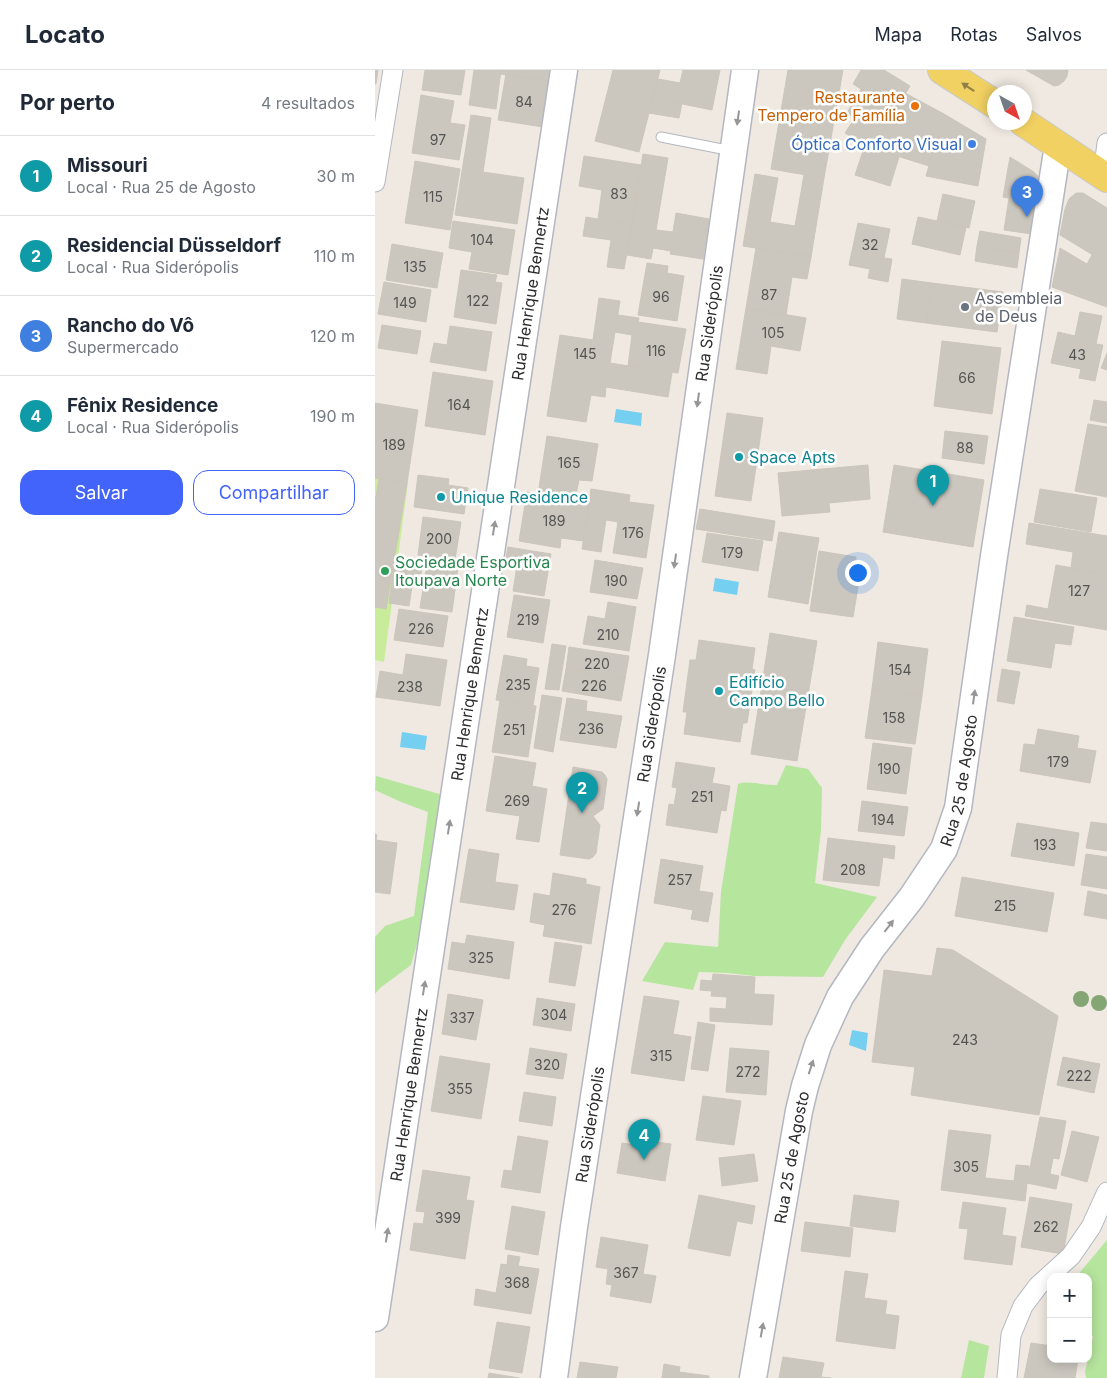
<!DOCTYPE html>
<html lang="pt">
<meta charset="utf-8">
<style>
body{margin:0;font-family:Inter,sans-serif;background:#f2f2f3;color:#1f2937}
.controls{position:absolute;right:15px;bottom:15px;display:grid;overflow:hidden;border-radius:10px;box-shadow:0 2px 12px #0003}
.controls button{width:45px;height:45px;display:grid;place-items:center;padding:0;border:0;border-bottom:1px solid #e0e1e3;background:#fff;color:#1f2937;font:25px sans-serif}
.compass{position:absolute;left:612px;top:15px;width:45px;height:45px;border-radius:50%;background:#fff;box-shadow:0 2px 12px #0003;rotate:140deg}
.you{position:absolute;left:482px;top:502px;width:18px;height:18px;margin:-12px;border:4px solid #fff;border-radius:50%;background:#1a73e8;box-shadow:0 0 0 8px #1a73e833}
.badge{display:grid;place-items:center;width:32px;height:32px;border-radius:50%;background:#4264fb;color:#fff;font-size:16px;font-weight:700}
.pin{position:absolute;translate:-50% -41px;filter:drop-shadow(0 1px 2px #0008)}
.pin::after{content:'';position:absolute;top:26px;width:18px;height:15px;background:inherit;clip-path:polygon(0 0,100% 0,50% 100%)}
.list{margin:0;padding:0;list-style:none}
h2{display:flex;justify-content:space-between;align-items:center;height:65px;margin:0;padding:0 20px;font-size:21px}
h2 small{font-size:16px;font-weight:400;color:#747a83}
.list li{display:grid;grid-template-columns:32px 1fr auto;gap:15px;align-items:center;box-sizing:border-box;height:80px;padding:0 20px;border-top:1px solid #e0e1e3}
.list b{display:block;font-size:19px;white-space:nowrap}
.list p{margin:0;font-size:16px;white-space:nowrap;color:#747a83}
.list em{font-size:16px;font-style:normal;color:#747a83}
.actions{display:flex;gap:10px;padding:15px 20px}
.actions a{flex:1;padding:11px 0;border:1px solid #4264fb;border-radius:15px;text-align:center;font-size:18px;color:#4264fb}
.actions .main{background:#4264fb;color:#fff}
.map{position:relative;flex:none;width:732px;height:1308px;overflow:hidden}
header{display:flex;align-items:center;gap:30px;box-sizing:border-box;height:70px;padding:0 25px;background:#fff;border-bottom:1px solid #e0e1e3}
header strong{font-size:24px}
nav{display:flex;gap:28px;margin-inline-start:auto;font-size:18px}
main{display:flex}
aside{flex:1;background:#fff}
.map>svg:first-child{display:block}
</style>
<header>
<strong>Locato</strong>
<nav><a>Mapa</a><a>Rotas</a><a>Salvos</a></nav>
</header>
<main>
<aside>
<h2>Por perto<small>4 resultados</small></h2>
<ul class="list">
<li><span class="badge" style="background:#0f9aa8">1</span><div><b>Missouri</b><p>Local · Rua 25 de Agosto</p></div><em>30 m</em></li>
<li><span class="badge" style="background:#0f9aa8">2</span><div><b>Residencial Düsseldorf</b><p>Local · Rua Siderópolis</p></div><em>110 m</em></li>
<li><span class="badge" style="background:#3f7fe0">3</span><div><b>Rancho do Vô</b><p>Supermercado</p></div><em>120 m</em></li>
<li><span class="badge" style="background:#0f9aa8">4</span><div><b>Fênix Residence</b><p>Local · Rua Siderópolis</p></div><em>190 m</em></li>
</ul>
<div class="actions"><a class="main">Salvar</a><a>Compartilhar</a></div>
</aside>
<div class="map">
<svg width="732" height="1308" viewBox="0 0 732 1308">
<rect width="100%" height="100%" fill="#efe9e1"/>
<path fill="#b6e59e" d="M411,695l22,4 14,19 -1,42 -6,53 62,14 -32,43 -22,37 -69,-1 -26,-3 -29,-1 -6,18 -51,-9 23,-39 53,5 3,-55 17,-108c12,-4 26,2 39,1z
M1,706l67,19 -20,128 -12,42 -31,23 -5,6v-57l10,-11 29,-10 14,-104 -27,-10 -26,-12z
M732,1170v138h-21l-1,-6 8,-36 -5,-3v-56h-12z
M594,1270l20,6 -5,32h-23z"/>
<path fill="#c9ec9a" d="M0,407l33,5 -24,180 -9,-2z"/>
<path fill="#75cff0" d="M241,339l26,4 -1,13 -27,-4z
M340,508l24,4 -2,13 -24,-4z
M27,662l25,4 -2,14 -25,-3z
M477,960l16,3 -2,18 -17,-6z"/>
<path fill="#cbc7bf" stroke="#cbc5ba" d="M0,0h3l-2,14h-1z
M50,0h40l-4,25 -39,-5z
M99,0h27l-5,39 -27,-4z
M126,0h51l-2,11 -50,-7z
M238,0h47l-21,82 -44,-11z
M308,0h37l-8,40 -59,-12 5,-19 22,4z
M413,0h55l-19,108 -53,-9z
M486,0h23l26,16 -38,62 -27,-15 10,-15 -8,-5 14,-24 -8,-5z
M651,0h42l-1,6 -3,5 -5,4 -5,1z
M131,4l44,7 -7,46 -45,-7z
M530,23l39,21 -15,52 -57,-18z
M46,25l33,6 -4,22 15,2 -6,35 -47,-7z
M278,28l29,5 -3,15 -30,-5z
M569,44l42,25 -8,47 -52,-10z
M96,45l20,3 -8,54 41,6 -7,46 -62,-9z
M490,75l7,3 27,9 -9,29 -35,-11z
M268,84l25,4 -12,72 17,2 3,-19 33,6 -6,40 -33,-5 1,-3 -18,-3 -2,11 -24,-4z
M209,86l57,9 -9,60 -34,-6 4,-29 -23,-4z
M635,87l24,15 7,8 -4,23 -34,-6z
M40,91l45,8 -10,61 -45,-7z
M380,104l23,4 -8,44 25,4 9,-51 20,3 -13,79 -68,-11z
M701,123h7l24,15v20l-14,27 -33,-20 5,-26 4,-10z
M568,124l32,7 -6,27 -32,-7z
M634,128l28,5 -5,31 -28,-4z
M211,147l46,8 -8,44 -17,-2 4,-27 -28,-4z
M543,147l48,10 -6,28 -48,-11z
M78,151l62,9 -7,45 -39,-6 3,-17 -23,-4z
M483,153l32,6 -6,29 8,1 -4,23 -20,-4 2,-9 -21,-4z
M732,158v48l-20,-12z
M605,161l41,7 -2,15 -42,-7z
M17,174l51,9 -6,35 -51,-8z
M602,176l42,7 -2,15 -42,-7z
M381,178l55,9 -4,22 -15,-2 -6,38 -40,-7z
M685,178l47,28v31l-55,-20z
M272,193l21,3 -1,7 17,3 -7,45 -39,-6z
M86,200l36,5 -2,7 7,1 -6,41 -42,-7z
M527,209l30,4 -6,40 -29,-4z
M9,212l47,8 -5,32 -48,-8z
M557,213l71,9 -6,40 -71,-9z
M224,228l21,3 -10,62 62,10 -4,24 -62,-10 -1,10 -14,-2 -5,27 -39,-6 13,-81 33,5z
M371,238l60,10 -6,33 -29,-5 -4,28 -31,-5z
M705,242l22,4 -6,28 7,1 -8,36 -16,-3 2,-9 -30,-6 7,-31 17,4z
M243,245l21,3 -1,4 48,7 -8,44 -50,-7 4,-31 -17,-3z
M7,255l39,6 -4,23 -39,-6z
M75,256l42,6 -6,39 -56,-9 4,-19 13,2z
M567,271l59,7 -9,66 -58,-8z
M732,283v17l-6,-2z
M58,302l60,9 -8,54 -60,-9z
M719,330l13,2v21l-17,-3z
M0,333l43,7 -11,73 -32,-5z
M352,343l36,5 -12,83 -36,-5z
M713,354l19,3v70l-32,-6z
M570,361l43,5 -4,28 -42,-6z
M172,366l51,8 -6,37 -13,-1 -4,20 -37,-6z
M493,395l2,34 -41,4 1,9 -48,4 -4,-43z
M519,395l90,15 -11,67 -90,-15z
M43,405l31,4 -1,6 20,3 -4,26 -50,-7z
M4,409l28,4 -21,126 -11,-2v-105z
M216,419l39,6 -1,7 25,3 -8,53 -33,-5 5,-31 -12,-2 -5,32 -19,-3z
M665,419l57,9 -6,34 -57,-10z
M152,422l62,10 -6,39 -22,-3 -1,10 -41,-7z
M325,439l75,12 -3,20 -76,-12z
M48,447l38,5 -6,38 -37,-5z
M654,453l78,13v38l-36,-6 2,-16 -47,-8z
M404,462l40,6 -11,66 -40,-7z
M332,463l56,8 -5,30 -56,-9z
M133,477l43,7 -7,42 -31,-5 4,-25 -12,-2z
M444,481l37,6 -1,11 6,1 -8,48 -43,-6z
M20,489l28,4 -2,11 -7,-1 -5,33 -20,-3z
M220,490l48,8 -6,31 -47,-7z
M52,493l31,4 -6,45 -32,-4z
M681,495l51,9v56l-82,-14 2,-11 21,4z
M139,525l36,5 -7,43 -36,-6z
M233,532l28,5 -7,44 -46,-7 5,-28 17,3z
M24,539l49,7 -5,31 -49,-7z
M639,547l60,10 -3,18 -16,-2 -4,25 -44,-7z
M395,563l47,8 -20,120 -46,-7z
M324,570l56,8 -3,21 3,1 -8,53h-4l-3,19 -56,-8 3,-22h-4l7,-52h6z
M503,572l50,7 -6,47 -50,-7z
M177,574l14,2 -7,44 -14,-1z
M194,577l60,9 -4,23 -59,-10z
M31,584l41,6 -7,46 -64,-9 4,-26 23,4z
M129,585l23,4 -1,7 13,2 -6,37 -37,-5z
M191,599l59,10 -4,22 -59,-10z
M627,599l18,3 -6,32 -17,-3z
M497,619l50,7 -7,48 -50,-6z
M167,625l20,3 -9,54 -19,-4z
M192,628l20,3 -1,10 36,5 -6,32 -56,-8z
M125,630l36,6 -8,51 -36,-5z
M663,659l41,7 -2,12 19,3 -6,32 -70,-12 4,-27 11,1z
M498,673l39,5 -6,46 -39,-5z
M120,686l41,7 -4,23 15,3 -8,53 -23,-3 4,-23 -34,-5z
M301,692l39,6 -3,15 18,3 -4,25 -5,-1 -4,23 -51,-8 3,-21 5,1 3,-17 -5,-1z
M198,697l29,5 3,3 2,4 -4,30 -10,7 7,9 -4,28 -3,4 -4,2 -29,-4z
M487,731l46,6 -4,29 -46,-5z
M716,752l16,2v27l-21,-3z
M642,753l62,10 -5,33 -63,-10z
M0,764l2,1 -1,5 21,3 -7,51 -15,-2z
M453,768l67,8 -1,13 -11,-2 -4,29 -56,-6z
M94,779l30,5 -4,28 23,3 -4,25 -54,-8z
M711,784l21,3v32l-26,-4z
M286,789l42,7 -4,25 14,2 -5,29 -17,-3 2,-9 -39,-7z
M178,803l33,6v5l14,3 -9,57 -48,-8 2,-11 -15,-3 4,-29 16,3z
M587,807l92,16 -7,39 -92,-16z
M713,821l19,4v24l-23,-4z
M92,865l47,7 -5,37 -61,-10 4,-27 13,2z
M180,872l27,4 -7,40 -26,-4z
M562,878l16,2 105,66 -19,99 -128,-20 4,-28 -43,-5 12,-92 48,6z
M338,904l42,3 -1,17 20,1 -2,30 -62,-4v-13l16,1 1,-12 -16,-1 1,-5 -12,-1 1,-10 11,1z
M73,924l35,6 -7,40 -34,-6z
M269,926l35,5 -6,33 18,3 -7,44 -53,-8z
M162,928l38,6 -4,27 -38,-6z
M323,952l17,3 -7,46 -17,-2z
M155,978l37,6 -4,25 -37,-5z
M355,978l39,3 -3,44 -40,-3z
M65,986l50,8 -9,55 -50,-8z
M688,987l37,7 -6,29 -37,-8z
M149,1022l32,5 -4,29 -33,-5z
M328,1026l38,5 -7,44 -38,-5z
M665,1047l26,4 -7,38 -6,-1 -3,16 9,2 -3,13 -29,-6z
M574,1060l42,5 -6,43 29,3 2,-16 13,1 -4,35 -84,-11z
M697,1061l27,6 -12,45 -26,-7z
M143,1066l30,5 -8,52 -39,-6 3,-17 8,1z
M273,1071l23,3 -6,37 -48,-8 5,-30 25,4z
M379,1084l4,27 -36,5 -3,-28z
M48,1100l47,7 -4,23 8,1 -9,58 -55,-9 4,-27 9,1 2,-12 -9,-1z
M324,1125l56,11 -3,18 -15,-3 -7,35 -42,-8z
M479,1125l45,6 -4,31 -45,-6z
M655,1127l42,7 -9,50 -42,-7z
M588,1132l43,6 -4,27 14,2 -4,28 -48,-6 4,-30 -9,-1z
M137,1136l33,6 -7,43 -33,-6z
M430,1152l48,6 -3,29 -49,-6z
M226,1167l47,8 -5,29 13,2 -5,27 -41,-7 2,-11 -6,-1 2,-15 -12,-2z
M133,1185l12,2 -2,9 21,3 -8,45 -57,-9 2,-16 20,4 5,-29 6,1z
M470,1201l23,3 -4,24 23,3 -2,13 14,2 -4,33 -59,-8z
M122,1252l33,5 -8,46 -33,-5z
M656,1273l20,3v13h27l-3,19h-51z
M408,1287l41,6 -3,14 10,1h-52z
M205,1292l38,5 -2,11h-39z
M289,1294l16,3 -1,5 30,4v2h-47z
M114,1303l30,5h-31z"/>
<g fill="none" stroke-linecap="round" stroke-linejoin="round">
<g stroke="#b4b7c1" stroke-width="11">
<path id="lane" d="M286,67l71,14"/>
</g>
<g stroke="#b4b7c1" stroke-width="21">
<path id="street" d="M728,106l4,-33
M0,112l18,-112
M632,1308l4,-43 12,-29 15,-20 33,-30 20,-29 16,-35"/>
</g>
<g stroke="#b4b7c1" stroke-width="29">
<g id="secondary">
<path id="s1" d="M0,1248l189,-1248"/>
<path id="s2" d="M179,1308l20,-151 88,-572 83,-585"/>
<path id="s3" d="M378,1308l46,-267 6,-25 13,-41 22,-48 32,-49 40,-51 32,-48 14,-41 36,-252 64,-411"/>
</g>
</g>
<g stroke="#c9c9c9" stroke-width="30">
<path id="primary" d="M567,0l53,34
M648,52l84,56"/>
</g>
<use href="#lane" stroke="#fff" stroke-width="9"/>
<use href="#street" stroke="#fff" stroke-width="19"/>
<use href="#secondary" stroke="#fff" stroke-width="26"/>
<use href="#primary" stroke="#f2d163" stroke-width="28"/>
</g>
<g fill="#84a574">
<circle cx="706" cy="929" r="8"/>
<circle cx="724" cy="933" r="8"/>
</g>
<defs><path id="oneway-solid" d="M-6-.8H1V-3.2L6.5 0L1 3.2V.8H-6Z" transform="scale(1.25)"/></defs>
<use fill="#908048" href="#oneway-solid" transform="translate(593 17) rotate(-147)"/>
<g fill="#969696">
<use href="#oneway-solid" transform="translate(363 48) rotate(98)"/>
<use href="#oneway-solid" transform="translate(323 330) rotate(98)"/>
<use href="#oneway-solid" transform="translate(119 458) rotate(-81)"/>
<use href="#oneway-solid" transform="translate(300 491) rotate(98)"/>
<use href="#oneway-solid" transform="translate(599 627) rotate(-82)"/>
<use href="#oneway-solid" transform="translate(263 739) rotate(99)"/>
<use href="#oneway-solid" transform="translate(74 757) rotate(-81)"/>
<use href="#oneway-solid" transform="translate(514 856) rotate(-52)"/>
<use href="#oneway-solid" transform="translate(49 918) rotate(-81)"/>
<use href="#oneway-solid" transform="translate(436 997) rotate(-72)"/>
<use href="#oneway-solid" transform="translate(12 1165) rotate(-81)"/>
<use href="#oneway-solid" transform="translate(387 1260) rotate(-80)"/>
</g>
<circle fill="#e8710a" stroke="#fff" stroke-width="2" cx="540" cy="36" r="5"/>
<circle fill="#3f7fe0" stroke="#fff" stroke-width="2" cx="597" cy="74" r="5"/>
<circle fill="#6b7280" stroke="#fff" stroke-width="2" cx="590" cy="237" r="5"/>
<g fill="#0f9aa8" stroke="#fff" stroke-width="2">
<circle cx="364" cy="387" r="5"/>
<circle cx="66" cy="427" r="5"/>
<circle cx="344" cy="621" r="5"/>
</g>
<circle fill="#2e9e5b" stroke="#fff" stroke-width="2" cx="10" cy="501" r="5"/>
<g text-anchor="middle" dominant-baseline="central" stroke-width="5" stroke-linejoin="round" paint-order="stroke">
<g font-size="14" fill="#555452">
<text x="149" y="31">84</text>
<text x="63" y="69">97</text>
<text x="244" y="123">83</text>
<text x="58" y="126">115</text>
<text x="107" y="169">104</text>
<text x="495" y="174">32</text>
<text x="40" y="196">135</text>
<text x="394" y="224">87</text>
<text x="286" y="226">96</text>
<text x="103" y="230">122</text>
<text x="30" y="232">149</text>
<text x="398" y="262">105</text>
<text x="281" y="280">116</text>
<text x="210" y="283">145</text>
<text x="702" y="284">43</text>
<text x="592" y="307">66</text>
<text x="84" y="334">164</text>
<text x="19" y="374">189</text>
<text x="590" y="377">88</text>
<text x="194" y="392">165</text>
<text x="179" y="450">189</text>
<text x="258" y="462">176</text>
<text x="64" y="468">200</text>
<text x="357" y="482">179</text>
<text x="241" y="510">190</text>
<text x="704" y="520">127</text>
<text x="153" y="549">219</text>
<text x="46" y="558">226</text>
<text x="233" y="564">210</text>
<text x="222" y="593">220</text>
<text x="525" y="599">154</text>
<text x="143" y="614">235</text>
<text x="219" y="615">226</text>
<text x="35" y="616">238</text>
<text x="519" y="647">158</text>
<text x="216" y="658">236</text>
<text x="139" y="659">251</text>
<text x="683" y="691">179</text>
<text x="514" y="698">190</text>
<text x="327" y="726">251</text>
<text x="142" y="730">269</text>
<text x="508" y="749">194</text>
<text x="670" y="774">193</text>
<text x="478" y="799">208</text>
<text x="305" y="809">257</text>
<text x="630" y="835">215</text>
<text x="189" y="839">276</text>
<text x="106" y="887">325</text>
<text x="179" y="944">304</text>
<text x="87" y="947">337</text>
<text x="590" y="969">243</text>
<text x="286" y="985">315</text>
<text x="172" y="994">320</text>
<text x="373" y="1001">272</text>
<text x="704" y="1005">222</text>
<text x="85" y="1018">355</text>
<text x="591" y="1096">305</text>
<text x="73" y="1147">399</text>
<text x="671" y="1156">262</text>
<text x="251" y="1202">367</text>
<text x="142" y="1212">368</text>
</g>
<g font-size="16" fill="#c56008" stroke="#fff" text-anchor="end">
<text x="530" y="27">Restaurante<tspan x="530" dy="18">Tempero de Família</tspan></text>
</g>
<g font-size="16" fill="#366cbe" stroke="#fff" text-anchor="end">
<text x="587" y="74">Óptica Conforto Visual</text>
</g>
<g font-size="16" fill="#2e2e2e" stroke="#fff">
<text stroke="none"><textPath href="#s1" startOffset="1036">Rua Henrique Bennertz</textPath></text>
<text stroke="none"><textPath href="#s2" startOffset="1066">Rua Siderópolis</textPath></text>
<text stroke="none"><textPath href="#s1" startOffset="631">Rua Henrique Bennertz</textPath></text>
<text stroke="none"><textPath href="#s2" startOffset="661">Rua Siderópolis</textPath></text>
<text stroke="none"><textPath href="#s3" startOffset="644">Rua 25 de Agosto</textPath></text>
<text stroke="none"><textPath href="#s1" startOffset="226">Rua Henrique Bennertz</textPath></text>
<text stroke="none"><textPath href="#s2" startOffset="256">Rua Siderópolis</textPath></text>
<text stroke="none"><textPath href="#s3" startOffset="224">Rua 25 de Agosto</textPath></text>
</g>
<g font-size="16" fill="#5b616d" stroke="#fff" text-anchor="start">
<text x="600" y="228">Assembleia<tspan x="600" dy="18">de Deus</tspan></text>
</g>
<g font-size="16" fill="#0d838f" stroke="#fff" text-anchor="start">
<text x="374" y="387">Space Apts</text>
<text x="76" y="427">Unique Residence</text>
<text x="354" y="612">Edifício<tspan x="354" dy="18">Campo Bello</tspan></text>
</g>
<g font-size="16" fill="#27864d" stroke="#fff" text-anchor="start">
<text x="20" y="492">Sociedade Esportiva<tspan x="20" dy="18">Itoupava Norte</tspan></text>
</g>
</g>
</svg>
<div class="controls">
<button>+</button>
<button>−</button>
</div>
<svg class="compass" viewBox="-18 -18 36 36"><path d="M0-13l5 13h-10z" fill="#e53935"/><path d="M0 13l5-13h-10z" fill="#747a83"/></svg>
<div class="you"></div>
<div class="pin badge" style="left:558px;top:436px;background:#0f9aa8">1</div>
<div class="pin badge" style="left:207px;top:743px;background:#0f9aa8">2</div>
<div class="pin badge" style="left:652px;top:147px;background:#3f7fe0">3</div>
<div class="pin badge" style="left:269px;top:1090px;background:#0f9aa8">4</div>
</div>
</main>
